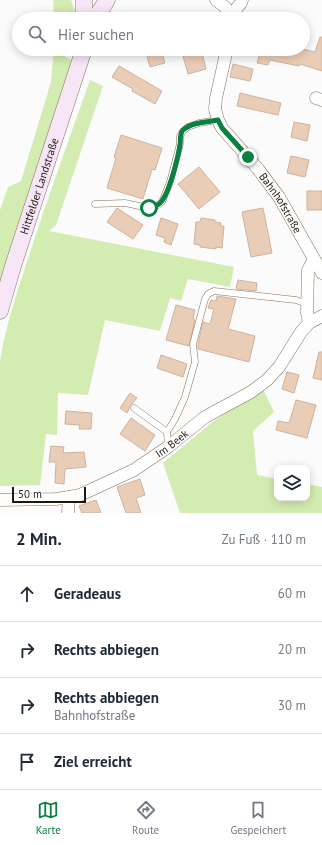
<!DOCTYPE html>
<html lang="de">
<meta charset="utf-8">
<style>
body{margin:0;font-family:"PT Sans",sans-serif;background:#f2f2f3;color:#1f2937}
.controls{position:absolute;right:12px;bottom:12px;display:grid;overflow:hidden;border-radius:8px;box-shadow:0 2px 10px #0003}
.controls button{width:36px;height:36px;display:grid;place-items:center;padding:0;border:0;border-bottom:1px solid #e0e1e3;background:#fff;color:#1f2937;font:20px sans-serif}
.scale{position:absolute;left:12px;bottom:10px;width:74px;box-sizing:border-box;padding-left:4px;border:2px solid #20170e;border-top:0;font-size:11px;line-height:14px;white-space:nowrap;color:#20170e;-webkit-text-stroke:3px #fff;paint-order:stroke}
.stop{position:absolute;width:12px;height:12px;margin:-9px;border:3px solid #0b8043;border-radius:50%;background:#fff}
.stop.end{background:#0b8043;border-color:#fff;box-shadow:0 1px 4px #0008}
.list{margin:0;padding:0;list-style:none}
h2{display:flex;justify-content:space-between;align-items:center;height:52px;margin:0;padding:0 16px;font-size:17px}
h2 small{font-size:13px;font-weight:400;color:#747a83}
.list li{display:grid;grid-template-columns:26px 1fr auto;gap:12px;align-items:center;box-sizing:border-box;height:56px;padding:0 16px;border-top:1px solid #e0e1e3}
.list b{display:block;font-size:15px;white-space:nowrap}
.list p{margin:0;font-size:13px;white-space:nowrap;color:#747a83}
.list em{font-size:13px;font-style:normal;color:#747a83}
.icon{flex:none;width:22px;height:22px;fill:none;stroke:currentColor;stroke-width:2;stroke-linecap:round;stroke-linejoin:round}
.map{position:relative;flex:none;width:322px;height:513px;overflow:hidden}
.search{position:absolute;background:#fff;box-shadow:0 2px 10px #0003;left:12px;right:12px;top:12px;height:44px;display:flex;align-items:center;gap:10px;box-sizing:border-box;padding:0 14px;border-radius:22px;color:#747a83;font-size:15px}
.sheet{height:276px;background:#fff}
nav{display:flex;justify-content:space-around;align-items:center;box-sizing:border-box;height:56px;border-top:1px solid #e0e1e3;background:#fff;font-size:11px;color:#747a83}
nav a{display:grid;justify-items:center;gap:2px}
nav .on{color:#0b8043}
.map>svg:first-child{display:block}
</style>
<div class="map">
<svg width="322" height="513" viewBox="0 0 322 513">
<rect width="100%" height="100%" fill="#fbfbfb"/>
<path fill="#d3ecb1" d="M53,0h18l4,11 3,2v6h-24z
M54,49h11l-1,7 8,4 -72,231v-81l8,-23 13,-6 30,-99z
M90,80l13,6 -47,139 -7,6 185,36 -4,20 -42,-8 -7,22 -11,-3 -10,33 -55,-11 -17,75 -30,-2 -1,42 -11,-1 -6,51 -40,1v-124c5,-35 17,-70 28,-103 19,-60 41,-119 62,-179z
M263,389l11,23 -21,19 4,44 20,4v19h30v-14l15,3v26h-142l-17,-50 52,-43z"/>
<path fill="#eacdb7" stroke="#cfb29d" d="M320,37h2v34l-22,-7 -1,2 -29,-6 -2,5 -11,-2 4,-14h41l13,3z
M145,49h16l4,14 -15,4z
M181,49h20l5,20 -18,5z
M233,64l20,5 -3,12 -20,-4z
M119,66l43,25 -7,13 -23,-13 1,-2 -21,-12z
M240,93l41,10 -3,12 -41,-9z
M294,122l16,3 -3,16 -16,-4z
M121,135l41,13 -7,22 -3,-1 -9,30 -36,-11 9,-30 -2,-1z
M291,156l18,4 -4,17 -18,-4z
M199,167l21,25 -21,17 -21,-25z
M307,191h15v19h-15z
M117,208l26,17 -10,14 -26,-17z
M263,208l9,45 -21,4 -9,-45z
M161,218l17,6 -7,21 -7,-3 1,-4 -9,-3z
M201,218l14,2v2l6,1 -1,3h4l-2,22 -6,-1v2l-16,-2v-2l-6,-1 2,-22h4z
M238,280l19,3 -1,8 -20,-2z
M217,296l19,3 -8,30 27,7 -6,26 -51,-13v-5l5,-22 7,2 4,-15 -6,-1 3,-8 5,1z
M176,305l19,5 -2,9 2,1 -6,26 -23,-6z
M319,352h3v28l-9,-2z
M161,355l26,9 -4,13 -26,-9z
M287,372l12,3 -5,18 -12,-4z
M130,393l7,5 -7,8 -3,7 -7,-5z
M296,400l20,5 -9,33 -31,-8 2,-9 11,2z
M66,411l26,2 -1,16h-12l1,-4 -15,-1z
M131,418l24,17 -10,16 -25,-17z
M51,446l13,1 -1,6 21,-1 2,15 -21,2 -1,15 -9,-1 1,-21h-7z
M140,479l5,16 -9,3 5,15h-15l-9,-26z
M96,500l5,13h-19l-3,-7z"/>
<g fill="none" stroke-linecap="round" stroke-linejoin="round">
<g stroke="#89715b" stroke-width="7">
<path id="lane" d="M95,204l30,-1 24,5 9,-3 4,-3 8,-20 10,-38v-8l3,-5 5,-4 11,-4 19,-3
M134,408l33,24 1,14
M167,432l8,-13 10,-22 10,-35 -2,-18 12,-45 3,-5 6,-3 82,9 11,4"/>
</g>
<g stroke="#89715b" stroke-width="13">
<g id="street">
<path d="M216,0c7,5 14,10 15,19"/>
<path d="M231,15l10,-12 1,-3"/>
<path id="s1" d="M227,49l-11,49 -1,11 3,11 4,8 36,41 21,28 43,76"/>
<path d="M316,98l6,2"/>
<path d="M309,323l-2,-10 1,-43 6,-11"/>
<path id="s2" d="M0,500l56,-1 13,-2 11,-2 54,-25 34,-23 37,-30 46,-25 16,-12 12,-13 22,-35 8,-9 13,-7"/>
<path d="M68,513l1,-16"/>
</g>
</g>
<g stroke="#89715b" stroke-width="17">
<g id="secondary">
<path d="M84,19v-19"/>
<path d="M95,19l12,-19"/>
<path id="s3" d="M0,311l13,-45 71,-217"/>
</g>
</g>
<use href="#lane" stroke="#fff" stroke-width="6"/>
<use href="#street" stroke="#fff" stroke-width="12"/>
<use href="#secondary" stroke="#f6e6f6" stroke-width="16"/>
</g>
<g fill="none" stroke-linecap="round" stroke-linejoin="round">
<path stroke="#0b8043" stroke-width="5" d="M149,208c4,-1 8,-2 11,-5 9,-8 18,-46 20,-58 1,-5 -1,-10 3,-15 9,-8 24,-8 35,-10l4,8 26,29"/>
</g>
<g text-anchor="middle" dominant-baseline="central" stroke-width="3.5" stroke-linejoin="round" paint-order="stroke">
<g font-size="11" fill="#20170e" stroke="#fff">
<text stroke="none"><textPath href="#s3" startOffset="131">Hittfelder Landstraße</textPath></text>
<text stroke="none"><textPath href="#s1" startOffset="177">Bahnhofstraße</textPath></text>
<text stroke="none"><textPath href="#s2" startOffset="186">Im Beek</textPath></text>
</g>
</g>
</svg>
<div class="controls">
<button><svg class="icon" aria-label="layers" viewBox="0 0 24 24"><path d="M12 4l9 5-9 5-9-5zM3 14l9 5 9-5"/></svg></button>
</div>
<div class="scale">50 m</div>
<div class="stop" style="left:149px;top:208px"></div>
<div class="stop end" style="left:248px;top:157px"></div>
<div class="search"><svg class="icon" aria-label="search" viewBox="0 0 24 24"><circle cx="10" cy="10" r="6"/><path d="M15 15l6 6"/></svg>Hier suchen</div>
</div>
<section class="sheet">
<h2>2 Min.<small>Zu Fuß · 110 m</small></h2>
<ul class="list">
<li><svg class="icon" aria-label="ahead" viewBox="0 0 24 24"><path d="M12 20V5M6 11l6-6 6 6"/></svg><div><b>Geradeaus</b></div><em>60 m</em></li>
<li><svg class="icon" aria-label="right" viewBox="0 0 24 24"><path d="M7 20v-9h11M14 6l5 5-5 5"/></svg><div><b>Rechts abbiegen</b></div><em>20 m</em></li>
<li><svg class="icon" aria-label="right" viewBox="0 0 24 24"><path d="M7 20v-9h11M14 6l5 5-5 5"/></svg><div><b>Rechts abbiegen</b><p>Bahnhofstraße</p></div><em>30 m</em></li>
<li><svg class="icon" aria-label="arrive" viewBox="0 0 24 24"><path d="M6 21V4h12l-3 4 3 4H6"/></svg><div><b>Ziel erreicht</b></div></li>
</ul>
</section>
<nav>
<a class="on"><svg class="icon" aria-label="map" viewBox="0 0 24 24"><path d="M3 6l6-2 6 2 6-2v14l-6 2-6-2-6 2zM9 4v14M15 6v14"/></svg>Karte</a>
<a><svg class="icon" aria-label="directions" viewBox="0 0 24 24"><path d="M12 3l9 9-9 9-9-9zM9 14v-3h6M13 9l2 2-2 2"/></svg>Route</a>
<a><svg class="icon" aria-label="saved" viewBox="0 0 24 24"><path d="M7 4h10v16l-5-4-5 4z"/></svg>Gespeichert</a>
</nav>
